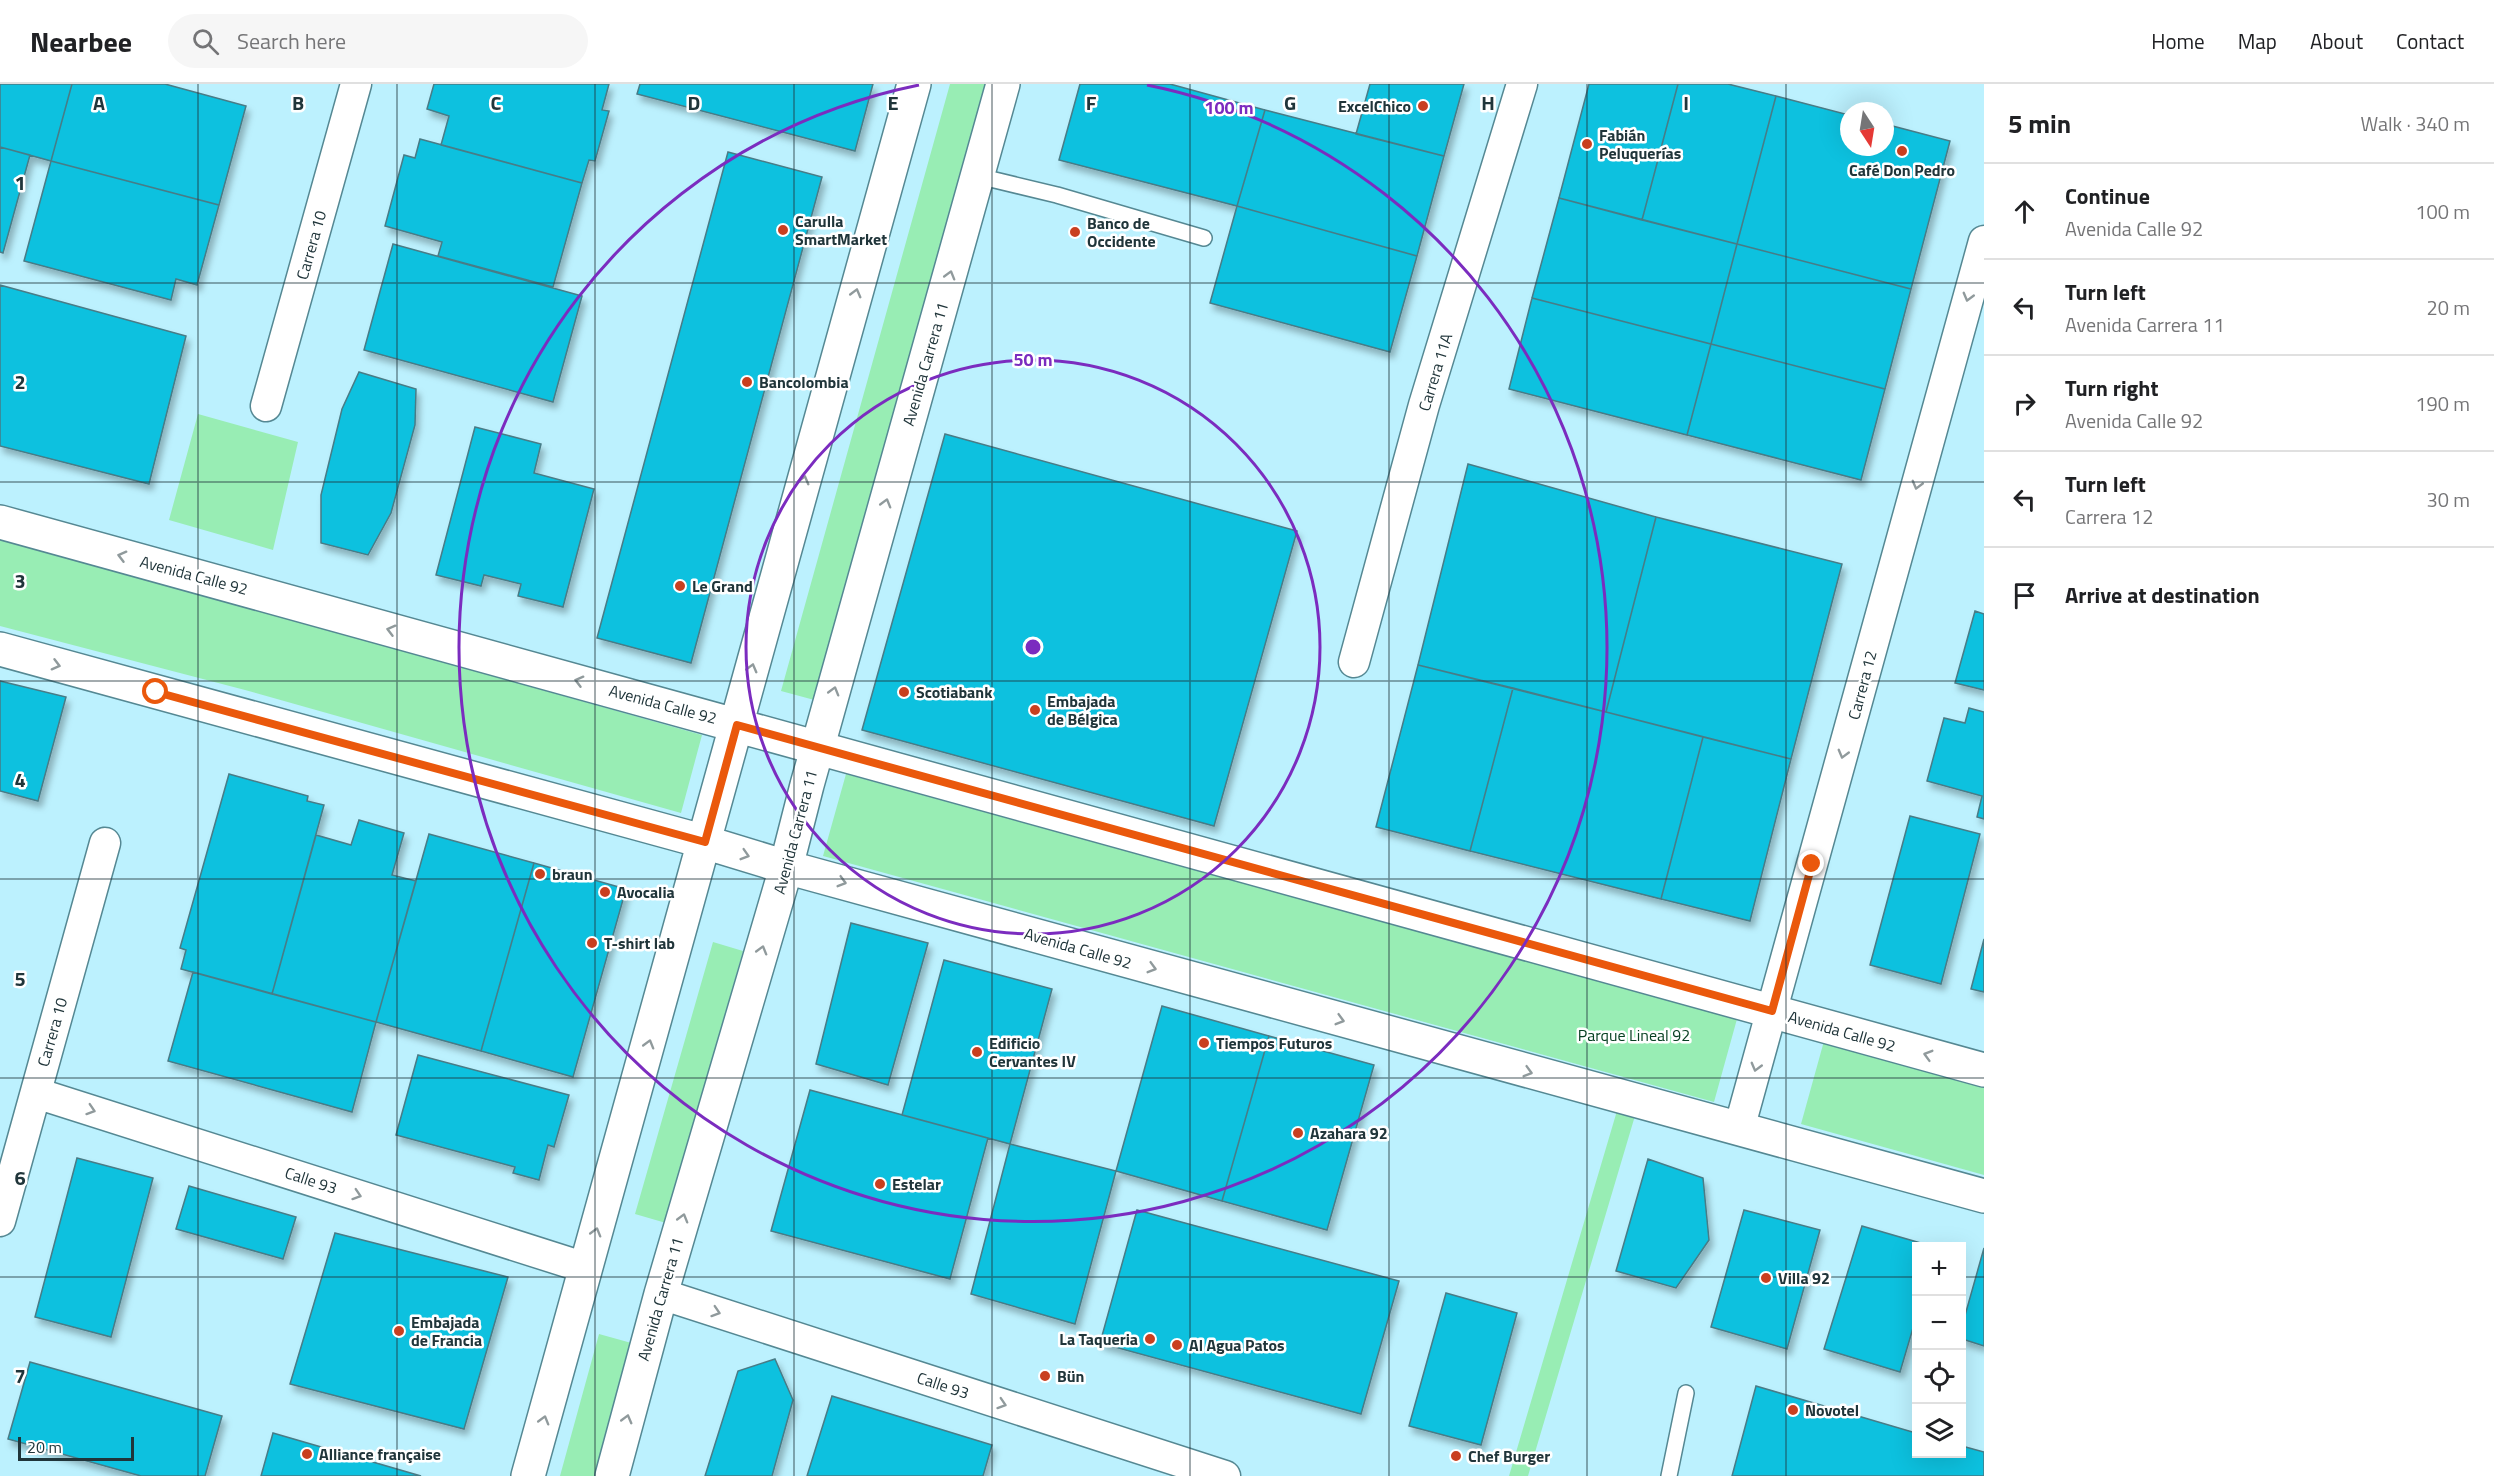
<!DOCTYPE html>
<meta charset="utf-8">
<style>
body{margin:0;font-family:"Titillium Web",sans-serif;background:#f6f6f6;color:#202124}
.controls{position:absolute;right:18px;bottom:18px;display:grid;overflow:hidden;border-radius:0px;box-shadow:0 6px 24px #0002}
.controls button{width:54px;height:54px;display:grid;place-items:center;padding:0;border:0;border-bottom:2px solid #e0e0e0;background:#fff;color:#202124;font:30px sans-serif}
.compass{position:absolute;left:1840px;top:18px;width:54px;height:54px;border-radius:50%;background:#fff;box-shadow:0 6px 24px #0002;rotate:168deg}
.scale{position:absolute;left:18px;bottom:15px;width:116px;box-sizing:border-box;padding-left:6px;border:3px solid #20353a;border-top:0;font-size:16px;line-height:21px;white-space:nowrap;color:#20353a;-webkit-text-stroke:4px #fff;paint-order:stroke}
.stop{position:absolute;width:18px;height:18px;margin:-14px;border:4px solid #ea580c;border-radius:50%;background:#fff}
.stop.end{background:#ea580c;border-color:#fff;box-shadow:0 2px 6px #0008}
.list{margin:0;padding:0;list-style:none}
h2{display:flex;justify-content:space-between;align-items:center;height:78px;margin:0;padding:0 24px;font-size:26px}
h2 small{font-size:20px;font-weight:400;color:#757577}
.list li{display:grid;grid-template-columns:39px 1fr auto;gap:18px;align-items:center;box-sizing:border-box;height:96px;padding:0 24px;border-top:2px solid #e0e0e0}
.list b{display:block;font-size:22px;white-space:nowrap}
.list p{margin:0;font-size:20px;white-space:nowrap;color:#757577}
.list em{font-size:20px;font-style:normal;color:#757577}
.icon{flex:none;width:33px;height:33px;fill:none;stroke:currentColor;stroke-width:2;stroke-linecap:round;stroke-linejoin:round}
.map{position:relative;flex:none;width:1984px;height:1392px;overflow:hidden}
header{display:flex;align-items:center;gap:36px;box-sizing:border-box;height:84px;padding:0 30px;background:#fff;border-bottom:2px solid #e0e0e0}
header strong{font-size:28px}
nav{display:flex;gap:33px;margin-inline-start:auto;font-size:21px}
.search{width:420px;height:54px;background:#f6f6f6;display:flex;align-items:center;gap:15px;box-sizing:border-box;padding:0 21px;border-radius:33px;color:#757577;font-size:22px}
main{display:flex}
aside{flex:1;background:#fff}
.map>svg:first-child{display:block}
</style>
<header>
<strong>Nearbee</strong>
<div class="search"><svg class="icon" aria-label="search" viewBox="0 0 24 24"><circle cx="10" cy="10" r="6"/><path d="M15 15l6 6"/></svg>Search here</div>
<nav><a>Home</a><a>Map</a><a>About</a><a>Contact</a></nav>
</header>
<main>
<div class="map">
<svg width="1984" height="1392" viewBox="0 0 1984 1392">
<defs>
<filter id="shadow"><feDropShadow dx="3.5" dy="6" stdDeviation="3" flood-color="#0004"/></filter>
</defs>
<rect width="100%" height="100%" fill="#bcf1fe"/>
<path fill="#98edb4" d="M950,0h49l-181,617 -37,-10z
M198,330l100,28 -25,108 -104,-30z
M0,453l702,198 -21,78 -436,-123 -245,-64z
M846,690l891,245 -23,83 -891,-246z
M713,858l30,9 -77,272 -31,-9z
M1824,957l160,43v91l-183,-51z
M1619,1020l18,5 -109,367h-19z
M599,1250l36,10 -36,132h-39z"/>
<path fill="#09c1df" stroke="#497b86" stroke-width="1.5" filter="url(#shadow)" d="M0,0h72l-21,77 -51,-14z
M72,0h93l81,22 -27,99 -168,-44z
M434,0h175l-7,26 7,1 -14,50 -6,-1 -7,23 -141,-38 8,-29 -22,-7z
M640,0h233l-18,67 -218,-57z
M1080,0h90l95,26 -28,96 -178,-46z
M1370,0h94l-20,72 -88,-22z
M1589,0h89l-36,136 -83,-22z
M1678,0h50l48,12 -39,148 -95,-24z
M1776,12l73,19v32h36v-23l65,17 -39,148 -174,-45z
M1265,26l179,46 -27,100 -180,-50z
M420,55l162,44 -29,104 -115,-31 4,-14 -57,-16 19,-71 11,3z
M0,63l30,8 -27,98 -3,-1z
M728,68l94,25 -131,486 -94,-25z
M51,77l168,44 -22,80 -21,-6 -5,21 -147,-39z
M1559,114l178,46 -26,100 -179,-46z
M1237,122l180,50 -27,96 -180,-49z
M393,160l189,52 -29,106 -189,-52z
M1737,160l174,45 -26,100 -174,-45z
M0,201l186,51 -37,148 -149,-38z
M1532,214l179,46 -24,91 -178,-46z
M1711,260l174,45 -24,91 -174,-45z
M359,288l57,17 -1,36 -24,88 -23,42 -47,-12v-48l21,-86z
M475,343l66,17 -7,29 60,16 -31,118 -45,-11 3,-12 -37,-9 -3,11 -45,-11z
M945,350l352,97 -83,295 -352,-96z
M1468,380l188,53 -50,195 -188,-47z
M1656,433l186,47 -51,195 -185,-47z
M1975,527l9,3v76l-29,-7z
M1418,581l95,23 -43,163 -94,-24z
M0,597l66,16 -28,104 -38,-10z
M1513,604l190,49 -42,162 -191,-48z
M1969,624l15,4v107l-7,-2 5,-21 -55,-15 17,-63 21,5z
M1703,653l88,22 -41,162 -89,-22z
M229,690l79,22 -1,5 17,4 -52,189 -91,-25 5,-19 -6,-2z
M1910,732l70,18 -39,150 -71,-19z
M359,736l45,13 -12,42 24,6 -40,141 -104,-28 44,-159 35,10z
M429,750l105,29 -53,188 -105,-29z
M534,779l92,26 -53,188 -92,-26z
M851,839l77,20 -40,142 -72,-21z
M1984,855v53l-13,-3z
M944,876l108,29 -42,155 -108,-29z
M193,888l183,50 -24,90 -184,-51z
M1162,922l107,30 -47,165 -106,-30z
M1269,952l105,29 -47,165 -105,-29z
M418,971l151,40 -15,52 -6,-2 -9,35 -26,-7 2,-6 -119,-32z
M810,1006l178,48 -38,141 -179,-48z
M1010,1060l106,27 -41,153 -104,-30z
M77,1074l76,20 -42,159 -76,-20z
M1648,1075l55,19 6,62 -33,48 -60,-17z
M189,1102l107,31 -13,42 -107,-30z
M1137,1126l262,71 -38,133 -261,-71z
M1744,1126l76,20 -33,119 -76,-22z
M1862,1142l69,20h-15v72l-16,54 -76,-23z
M335,1149l173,44 -44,152 -174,-45z
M1984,1164v98l-22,-7v-13z
M1446,1209l71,20 -36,132 -72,-19z
M775,1275l18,41 -21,76h-67l33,-105z
M30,1278l192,54 -17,60h-64l-133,-37z
M1756,1302l160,47v21h46v-8l22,6v24h-252z
M832,1312l160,49 -9,31h-176z
M273,1349l148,43h-160z"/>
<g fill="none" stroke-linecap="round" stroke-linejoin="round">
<g stroke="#558893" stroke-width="18">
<path id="lane" d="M978,92l79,19 147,43
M1669,1392l17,-83"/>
</g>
<g stroke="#558893" stroke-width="33">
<path id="street" d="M266,322l90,-322
M1354,578l70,-257 98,-321
M36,1009l550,175
M1739,1045l245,-888
M0,1137l105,-378
M661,1210l564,182"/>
</g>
<g stroke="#558893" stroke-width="36">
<path id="secondary" d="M0,438l1984,548
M0,565l691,189 95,29 1198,329
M528,1392l386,-1392
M612,1392l49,-182 123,-419 23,-90 196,-701"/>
</g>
<use href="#lane" stroke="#fff" stroke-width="15"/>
<use href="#street" stroke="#fff" stroke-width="30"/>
<use href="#secondary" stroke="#fff" stroke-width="33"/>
</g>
<defs><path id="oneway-chevron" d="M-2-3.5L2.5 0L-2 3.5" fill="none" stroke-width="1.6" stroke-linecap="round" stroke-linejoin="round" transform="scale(1.5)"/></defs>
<g stroke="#909a9c">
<use href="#oneway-chevron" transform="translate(950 191) rotate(-74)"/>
<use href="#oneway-chevron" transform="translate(856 209) rotate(-75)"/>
<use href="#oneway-chevron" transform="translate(1968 213) rotate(105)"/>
<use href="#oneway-chevron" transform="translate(804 396) rotate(-75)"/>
<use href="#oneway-chevron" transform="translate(1917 401) rotate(105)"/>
<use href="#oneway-chevron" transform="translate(886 419) rotate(-74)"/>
<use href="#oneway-chevron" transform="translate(122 472) rotate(-165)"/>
<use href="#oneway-chevron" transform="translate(391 546) rotate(-165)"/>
<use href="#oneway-chevron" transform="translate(56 581) rotate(15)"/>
<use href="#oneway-chevron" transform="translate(752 584) rotate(-75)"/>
<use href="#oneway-chevron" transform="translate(579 597) rotate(-165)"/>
<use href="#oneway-chevron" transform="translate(834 607) rotate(-74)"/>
<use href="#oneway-chevron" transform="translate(1843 670) rotate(105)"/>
<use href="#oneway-chevron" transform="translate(745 771) rotate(17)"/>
<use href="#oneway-chevron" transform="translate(842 798) rotate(16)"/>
<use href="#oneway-chevron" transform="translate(762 866) rotate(-74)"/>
<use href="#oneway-chevron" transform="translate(1152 884) rotate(16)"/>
<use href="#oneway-chevron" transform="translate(1340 936) rotate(16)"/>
<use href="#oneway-chevron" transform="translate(649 960) rotate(-74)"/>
<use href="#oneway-chevron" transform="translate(1928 971) rotate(-164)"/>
<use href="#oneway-chevron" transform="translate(1756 983) rotate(105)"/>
<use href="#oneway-chevron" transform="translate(1528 988) rotate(16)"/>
<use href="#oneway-chevron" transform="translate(91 1026) rotate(18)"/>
<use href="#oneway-chevron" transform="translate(357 1111) rotate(18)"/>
<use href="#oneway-chevron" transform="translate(683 1134) rotate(-74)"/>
<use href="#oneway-chevron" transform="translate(596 1148) rotate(-74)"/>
<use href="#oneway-chevron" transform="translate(716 1228) rotate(18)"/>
<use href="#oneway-chevron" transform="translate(1002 1320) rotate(18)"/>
<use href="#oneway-chevron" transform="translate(627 1335) rotate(-75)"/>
<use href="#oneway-chevron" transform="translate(544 1336) rotate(-74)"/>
</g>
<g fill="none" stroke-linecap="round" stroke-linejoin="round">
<path stroke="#ea580c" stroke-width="8" d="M156,608l549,150 32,-117 1035,286 40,-147"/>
</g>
<path fill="none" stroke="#20353a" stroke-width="1.5" stroke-opacity="0.55" d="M198,0v1392M397,0v1392M595,0v1392M794,0v1392M992,0v1392M1190,0v1392M1389,0v1392M1587,0v1392M1786,0v1392M0,199h1984M0,398h1984M0,597h1984M0,795h1984M0,994h1984M0,1193h1916M1962,1193h22"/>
<g fill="none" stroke="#7b2cbf" stroke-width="3">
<circle cx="1033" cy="563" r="287"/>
<path d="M1147 1A574 574 0 1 1 919 1"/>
</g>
<g fill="#c93f1f" stroke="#fff" stroke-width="2">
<circle cx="1423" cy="22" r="6"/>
<circle cx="1587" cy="60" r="6"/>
<circle cx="1902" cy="67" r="6"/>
<circle cx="783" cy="146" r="6"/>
<circle cx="1075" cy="148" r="6"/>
<circle cx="747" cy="298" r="6"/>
<circle cx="680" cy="502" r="6"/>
<circle cx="904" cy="608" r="6"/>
<circle cx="1035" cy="626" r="6"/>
<circle cx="540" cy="790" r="6"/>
<circle cx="605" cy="808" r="6"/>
<circle cx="592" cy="859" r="6"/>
<circle cx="1204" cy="959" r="6"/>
<circle cx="977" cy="968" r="6"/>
<circle cx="1298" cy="1049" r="6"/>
<circle cx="880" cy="1100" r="6"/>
<circle cx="1766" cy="1194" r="6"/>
<circle cx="399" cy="1247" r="6"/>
<circle cx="1150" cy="1255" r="6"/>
<circle cx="1177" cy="1261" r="6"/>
<circle cx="1045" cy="1292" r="6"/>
<circle cx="1793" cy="1326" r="6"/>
<circle cx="307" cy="1370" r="6"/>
<circle cx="1456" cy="1372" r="6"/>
</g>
<g text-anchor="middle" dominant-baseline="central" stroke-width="5" stroke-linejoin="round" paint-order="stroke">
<g font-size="16" font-weight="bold" fill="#20353a" stroke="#fff" text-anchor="start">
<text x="1411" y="22" text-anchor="end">ExcelChico</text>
<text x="1599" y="51">Fabián<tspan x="1599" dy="18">Peluquerías</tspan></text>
<text x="1902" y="86" text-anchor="middle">Café Don Pedro</text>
<text x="795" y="137">Carulla<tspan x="795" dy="18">SmartMarket</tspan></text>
<text x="1087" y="139">Banco de<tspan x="1087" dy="18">Occidente</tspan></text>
<text x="759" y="298">Bancolombia</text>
<text x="692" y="502">Le Grand</text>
<text x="916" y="608">Scotiabank</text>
<text x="1047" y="617">Embajada<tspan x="1047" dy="18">de Bélgica</tspan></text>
<text x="552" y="790">braun</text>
<text x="617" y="808">Avocalia</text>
<text x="604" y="859">T-shirt lab</text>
<text x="989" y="959">Edificio<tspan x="989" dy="18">Cervantes IV</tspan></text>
<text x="1216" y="959">Tiempos Futuros</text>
<text x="1310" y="1049">Azahara 92</text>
<text x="892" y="1100">Estelar</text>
<text x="1778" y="1194">Villa 92</text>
<text x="411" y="1238">Embajada<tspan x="411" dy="18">de Francia</tspan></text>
<text x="1138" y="1255" text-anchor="end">La Taqueria</text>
<text x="1189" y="1261">Al Agua Patos</text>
<text x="1057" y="1292">Bün</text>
<text x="1805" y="1326">Novotel</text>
<text x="319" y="1370">Alliance française</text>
<text x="1468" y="1372">Chef Burger</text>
</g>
<g font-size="16" fill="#20353a" stroke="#fff">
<text transform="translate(311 161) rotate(-74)">Carrera 10</text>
<text transform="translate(925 280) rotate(-74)">Avenida Carrera 11</text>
<text transform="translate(1435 288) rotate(-73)">Carrera 11A</text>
<text transform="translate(194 491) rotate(15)">Avenida Calle 92</text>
<text transform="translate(1862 601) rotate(-75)">Carrera 12</text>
<text transform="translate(663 620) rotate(15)">Avenida Calle 92</text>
<text transform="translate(795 748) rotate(-75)">Avenida Carrera 11</text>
<text transform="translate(1078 864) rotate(16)">Avenida Calle 92</text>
<text transform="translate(1842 947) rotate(16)">Avenida Calle 92</text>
<text transform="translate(52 948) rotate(-74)">Carrera 10</text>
<text transform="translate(311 1096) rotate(18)">Calle 93</text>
<text transform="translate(660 1215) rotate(-74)">Avenida Carrera 11</text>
<text transform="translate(943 1301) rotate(18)">Calle 93</text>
</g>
<g font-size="16" fill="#074022" stroke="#fff">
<text x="1634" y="951">Parque Lineal 92</text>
</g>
</g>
<g font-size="20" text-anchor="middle" font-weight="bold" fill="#20353a" stroke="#fff" stroke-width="5" stroke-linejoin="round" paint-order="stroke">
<text x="99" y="26">A</text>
<text x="298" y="26">B</text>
<text x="496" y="26">C</text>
<text x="694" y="26">D</text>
<text x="893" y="26">E</text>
<text x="1091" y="26">F</text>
<text x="1290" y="26">G</text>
<text x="1488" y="26">H</text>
<text x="1686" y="26">I</text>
<text x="20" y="106">1</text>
<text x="20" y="305">2</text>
<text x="20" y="504">3</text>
<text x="20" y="703">4</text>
<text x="20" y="902">5</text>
<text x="20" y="1101">6</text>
<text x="20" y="1299">7</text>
</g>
<circle cx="1033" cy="563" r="9" fill="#7b2cbf" stroke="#fff" stroke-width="3"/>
<g font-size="18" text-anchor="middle" font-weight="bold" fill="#7b2cbf" stroke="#fff" stroke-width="5" stroke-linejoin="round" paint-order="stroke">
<text x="1229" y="30">100 m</text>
<text x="1033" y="282">50 m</text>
</g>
</svg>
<div class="controls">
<button>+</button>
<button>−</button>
<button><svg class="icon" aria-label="locate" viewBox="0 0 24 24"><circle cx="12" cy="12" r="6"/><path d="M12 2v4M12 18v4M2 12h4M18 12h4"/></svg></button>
<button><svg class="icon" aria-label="layers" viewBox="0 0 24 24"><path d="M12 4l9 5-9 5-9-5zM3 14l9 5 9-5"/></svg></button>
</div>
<svg class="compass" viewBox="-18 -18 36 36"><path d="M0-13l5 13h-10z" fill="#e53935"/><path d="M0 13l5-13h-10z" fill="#757577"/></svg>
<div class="scale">20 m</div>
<div class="stop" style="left:156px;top:608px"></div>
<div class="stop end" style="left:1812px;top:780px"></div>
</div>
<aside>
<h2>5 min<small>Walk · 340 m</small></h2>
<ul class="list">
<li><svg class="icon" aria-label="ahead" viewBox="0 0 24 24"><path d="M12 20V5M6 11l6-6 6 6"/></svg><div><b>Continue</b><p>Avenida Calle 92</p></div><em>100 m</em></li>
<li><svg class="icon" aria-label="left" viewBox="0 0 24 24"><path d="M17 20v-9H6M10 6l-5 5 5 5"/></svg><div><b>Turn left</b><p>Avenida Carrera 11</p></div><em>20 m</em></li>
<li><svg class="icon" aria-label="right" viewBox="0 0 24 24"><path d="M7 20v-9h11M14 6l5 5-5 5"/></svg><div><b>Turn right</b><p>Avenida Calle 92</p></div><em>190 m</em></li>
<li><svg class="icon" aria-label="left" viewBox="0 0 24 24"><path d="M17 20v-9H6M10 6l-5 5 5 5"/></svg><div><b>Turn left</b><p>Carrera 12</p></div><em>30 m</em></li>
<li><svg class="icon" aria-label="arrive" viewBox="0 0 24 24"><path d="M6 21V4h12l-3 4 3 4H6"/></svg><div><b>Arrive at destination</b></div></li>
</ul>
</aside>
</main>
